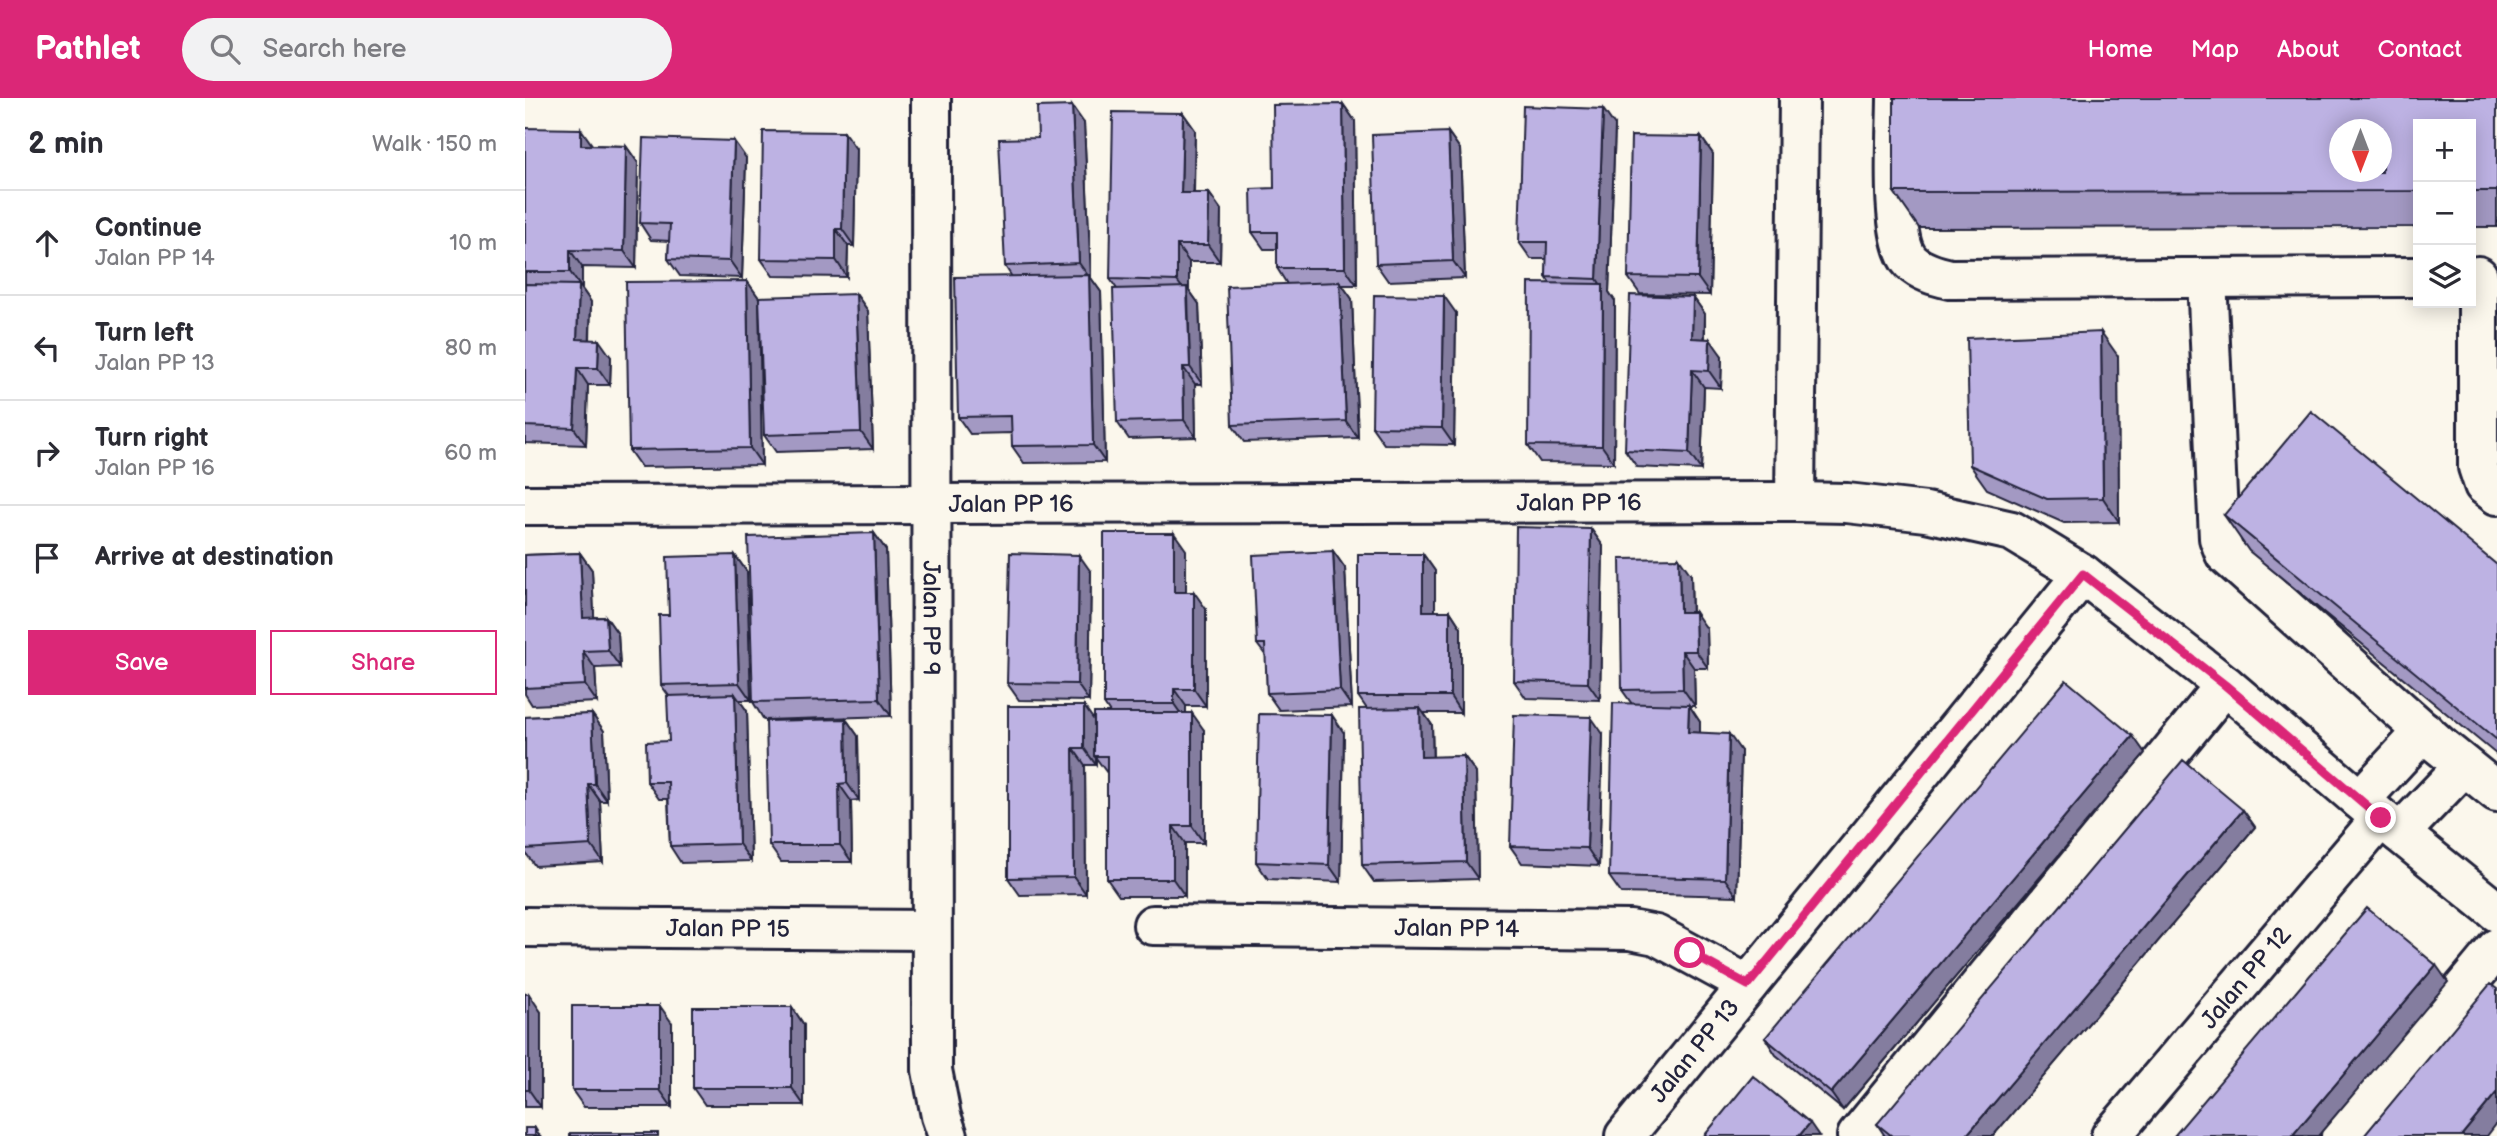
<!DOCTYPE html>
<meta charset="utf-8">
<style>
body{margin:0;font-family:"Balsamiq Sans",sans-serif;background:#f2f2f3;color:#2b2b33}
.controls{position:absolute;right:21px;top:21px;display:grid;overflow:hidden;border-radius:0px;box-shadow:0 4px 18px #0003}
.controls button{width:63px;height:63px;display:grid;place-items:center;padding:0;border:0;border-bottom:2px solid #e1e1e2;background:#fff;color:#2b2b33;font:35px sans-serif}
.compass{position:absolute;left:1804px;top:21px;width:63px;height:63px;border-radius:50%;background:#fff;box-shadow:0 4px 18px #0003;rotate:180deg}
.stop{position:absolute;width:21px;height:21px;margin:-16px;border:5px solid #db2777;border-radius:50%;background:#fff}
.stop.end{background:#db2777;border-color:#fff;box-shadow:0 2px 7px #0008}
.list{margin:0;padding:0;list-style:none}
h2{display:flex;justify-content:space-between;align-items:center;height:91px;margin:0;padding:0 28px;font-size:30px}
h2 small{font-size:23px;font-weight:400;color:#7c7c81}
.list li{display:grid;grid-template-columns:46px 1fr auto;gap:21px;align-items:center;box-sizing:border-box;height:105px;padding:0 28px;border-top:2px solid #e1e1e2}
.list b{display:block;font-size:26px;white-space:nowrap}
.list p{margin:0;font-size:23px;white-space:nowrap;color:#7c7c81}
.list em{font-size:23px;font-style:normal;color:#7c7c81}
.actions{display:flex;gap:14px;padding:21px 28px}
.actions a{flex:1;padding:16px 0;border:2px solid #db2777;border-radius:0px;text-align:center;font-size:24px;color:#db2777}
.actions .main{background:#db2777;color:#fff}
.icon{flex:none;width:38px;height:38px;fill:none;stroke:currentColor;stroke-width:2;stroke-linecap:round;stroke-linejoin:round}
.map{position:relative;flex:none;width:1972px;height:1038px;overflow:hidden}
header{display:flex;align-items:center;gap:42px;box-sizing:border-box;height:98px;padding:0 35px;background:#db2777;color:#fff}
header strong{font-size:33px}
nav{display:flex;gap:38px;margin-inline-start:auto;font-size:24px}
.search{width:490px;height:63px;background:#f2f2f3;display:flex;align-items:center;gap:18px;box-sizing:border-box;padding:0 24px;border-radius:38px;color:#7c7c81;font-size:26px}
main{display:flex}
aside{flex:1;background:#fff}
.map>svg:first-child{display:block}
</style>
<header>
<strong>Pathlet</strong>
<div class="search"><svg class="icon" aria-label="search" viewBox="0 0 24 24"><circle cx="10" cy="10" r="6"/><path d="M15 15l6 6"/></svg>Search here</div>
<nav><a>Home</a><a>Map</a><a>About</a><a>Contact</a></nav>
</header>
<main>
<aside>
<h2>2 min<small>Walk · 150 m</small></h2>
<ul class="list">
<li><svg class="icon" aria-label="ahead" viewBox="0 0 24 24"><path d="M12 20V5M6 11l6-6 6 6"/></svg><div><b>Continue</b><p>Jalan PP 14</p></div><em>10 m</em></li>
<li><svg class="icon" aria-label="left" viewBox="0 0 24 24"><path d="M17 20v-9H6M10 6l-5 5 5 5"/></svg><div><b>Turn left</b><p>Jalan PP 13</p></div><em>80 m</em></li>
<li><svg class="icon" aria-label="right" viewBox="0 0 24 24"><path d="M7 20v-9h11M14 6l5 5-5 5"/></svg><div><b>Turn right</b><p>Jalan PP 16</p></div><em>60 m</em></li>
<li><svg class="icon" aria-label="arrive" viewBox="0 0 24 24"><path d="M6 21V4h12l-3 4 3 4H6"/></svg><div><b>Arrive at destination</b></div></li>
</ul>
<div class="actions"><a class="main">Save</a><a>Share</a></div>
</aside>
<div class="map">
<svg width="1972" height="1038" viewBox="0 0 1972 1038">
<rect width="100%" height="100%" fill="#fbf7ec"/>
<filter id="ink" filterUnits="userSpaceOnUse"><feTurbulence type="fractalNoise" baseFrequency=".0143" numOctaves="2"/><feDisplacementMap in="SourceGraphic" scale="14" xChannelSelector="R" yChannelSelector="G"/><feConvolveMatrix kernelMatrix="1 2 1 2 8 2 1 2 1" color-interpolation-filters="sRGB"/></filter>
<g filter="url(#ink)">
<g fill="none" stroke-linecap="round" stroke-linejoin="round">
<g stroke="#22223b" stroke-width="44">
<g id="minor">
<path id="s1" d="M406,0l1,972 9,46 7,20"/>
<path d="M1372,0c0,34 -8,142 14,164 10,10 26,14 39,17l468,-2"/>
<path d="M1953,178v191l6,18 13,10"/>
<path d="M1682,180l12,260 6,16 214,191 58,47"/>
<path d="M1270,404l4,-404"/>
<path id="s2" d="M0,407l1270,-3 52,1 79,9 86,19 71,43 142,111 156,133 116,94"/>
<path d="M1835,702l64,-69"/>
<path d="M1875,735l64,-67"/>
<path id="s3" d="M628,827l477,5 26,5 92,50"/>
<path id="s4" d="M0,829l406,3"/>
<path id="s5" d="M1100,1038l458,-562"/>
<path d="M1332,1038l368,-451"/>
<path id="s6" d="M1586,1038l270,-318"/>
<path d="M1816,1038l156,-188"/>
</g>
</g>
<use href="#minor" stroke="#fbf7ec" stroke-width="38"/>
</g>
<path fill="#a399c3" stroke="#22223b" stroke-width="2" d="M1972,0v129h-26v-103h-53v103l-499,1 -25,-36z
M818,6l12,17 2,164h-15l10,14 6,139 -114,4 -12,-17 55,-141 -10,-16v-19h-13l-12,-17 22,-44z
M658,15l12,17 -1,63h15l12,17 -1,52h-31v28l10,14 3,80h-7l1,53 -67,2 -12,-17v-133l-7,-10z
M559,25l7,155 10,14 4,170 -81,1 -12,-17v-13l-42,1 -12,-17 54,-140 -7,-11 33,-128z
M1090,28l-6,166 6,9 -1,162 -74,-1 -12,-17 22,-162 -4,-6 1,-18h-16l-12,-17z
M0,30l67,17 34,1 12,17 -2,105 -54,-1v22l9,13 -1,38 21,17 -1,28h-22l-2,60 -61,-2z
M923,34l12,17 5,129 -77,3 -12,-17z
M1176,39l12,17 -3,141 -70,-1 -12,-17z
M331,51l-2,97h-6l-1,31 -74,-1 -12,-17z
M221,60l-4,120 -62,-2 -12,-17 1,-18 -18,-1 -11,-17z
M222,183l12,17 3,167 -121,2 -12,-17z
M331,196l12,17 5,138 -97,3 -12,-17z
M1168,199l12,17v24l17,18 -1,32 -17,-1 -3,83 -64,-3 -12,-17z
M931,215l-2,132 -70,-1 -12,-17z
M1593,258l1,166 -55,1 -77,-34 -17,-24z
M1699,417l273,50v190l-248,-204z
M1066,431l12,17 -3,154 -74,-2 -12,-17z
M349,435l12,17 5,166 -127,4 -11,-18z
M661,452v42l20,17v97h-20v7l18,17v113h-19v53h-66l-12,-17v-106l-11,-15v7h-11l1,129 -66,1 -12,-17v-172l86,15 16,-8 -6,-9z
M808,453l12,17 7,139 -73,3 -12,-17 -1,-37 -9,-12z
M55,455l12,17 2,47h12l12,17 2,33 -25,1 2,34 -65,3 -7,-11v-139z
M898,456l12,17v40h15l11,17v85h-37l8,12 1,32 31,-1 12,17 2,106 -104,3 -12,-17 5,-156 -9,-13z
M210,457l12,17 4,128h-12l8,11 4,150 -70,2 -11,-17 -2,-47h-9l-12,-17 22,-41v-45l-8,-11z
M566,474l-2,129 -70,-1 -12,-17z
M1166,477l1,37 15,17 1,39h-14l1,38h-6l11,16v11l41,18 -4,145 -116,-3 -12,-17 23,-172 -10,-14z
M67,616l12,17 3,70h-7l3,61 -68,4 -10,-14v-135z
M321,621l12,17 1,64 -8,1 1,61h-71l-12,-17z
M819,635l-3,149 -73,-3 -12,-17z
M1078,636l-4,132 -77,-3 -12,-17z
M1620,655l-302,357 -67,-55 -11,-17z
M1718,712l12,17 -262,309h-108l-8,-12z
M0,896l16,18v95h-16z
M267,909l12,18v80h-99l-12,-17z
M147,925v84h-88l-12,-17z"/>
<path fill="#847d9f" stroke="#22223b" stroke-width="2" d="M818,6l12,17 2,164 -12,-17z
M547,8l12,17 7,155 10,14 4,170 -12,-17 -4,-168 -10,-14z
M1078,11l12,17 -6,166 6,9 -1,162 -12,-17 1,-158 -6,-9z
M658,15l12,17 -2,80 -12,-17z
M56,31l12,17 -12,-1z
M319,34l12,17 -2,97 -12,-17z
M923,34l12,17 5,129 -12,-17z
M1176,39l12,17 -3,141 -12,-17z
M209,43l12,17 -4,120 -12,-17z
M101,48l12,17 -2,105 -12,-17z
M684,95l12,17 -1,52 -12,-17z
M311,131l12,17 -1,31 -11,-17z
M652,147l12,17v28l10,14 3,80 -12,-17 -2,-72 -11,-14z
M45,152l12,17v22l-12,-17z
M222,183l12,17 3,167 -12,-17z
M815,184l12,17 6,139 -12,-17z
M54,187l12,17 -2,54 -12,-17z
M331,196l12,17 5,138 -12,-17z
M919,198l12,17 -2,132 -12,-17z
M1168,199l12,17 -1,41 -12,-17z
M1576,234l17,24 1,166 -16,-24z
M1185,241l12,17 -1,32 -12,-17z
M74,242l12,17 -1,28 -12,-17z
M658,269l12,17 1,53 -12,-17z
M52,270l11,17 -2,60 -12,-17z
M1167,272l12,17 -3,83 -12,-17z
M1066,431l12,17 -3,154 -12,-17z
M349,435l12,17 5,166 -12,-17z
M649,435l12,17v59l-12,-17z
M808,453l12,17 7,139 -12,-17z
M55,455l12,17 3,65 -12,-17z
M898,456l12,17v57l-12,-17z
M210,457l12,17 4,128 -12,-17z
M554,457l12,17 -2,129 -12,-17z
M1154,460l12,17 1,54 -12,-17z
M669,494l12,17v97l-12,-17z
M925,513l11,17v85l-11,-17z
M1170,514l12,17 1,39 -12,-17z
M81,519l12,17 2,33 -12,-17z
M58,553l12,17 2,34 -12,-17z
M1157,553l12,17 1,38 -12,-17z
M649,591l12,17v15l-12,-17z
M210,596l12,17 4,150 -12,-17z
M1164,607l11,17v27l-12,-17z
M559,608l12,17 -2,33 2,2v7l-12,-17z
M895,610l12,17 1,49 -12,-17z
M667,615l12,17v113l-12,-17z
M67,616l12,17 3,70 -12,-17z
M807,617l12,18 -3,149 -12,-17z
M1066,619l12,17 -4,132 -12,-18z
M321,621l12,17 1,64 -12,-17z
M1204,636l12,17 -4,145 -12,-17z
M1608,638l12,17 -302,357 -12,-17z
M548,650l12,17 1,129 -12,-17z
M939,658l12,17 2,106 -12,-17z
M63,686l12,17 3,61 -12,-17z
M314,686l12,17 1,61 -12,-17z
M1718,712l12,17 -262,309h-27z
M648,728l12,17v53l-12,-17z
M1911,867l12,17 -130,154h-26z
M4,896l12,18v95l-12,-17z
M135,908l12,17v84l-12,-17z
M267,909l12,18v80l-12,-17z
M1972,994v31l-10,13h-26z
M1285,1025l9,13h-20z
M10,1030l5,8h-5z"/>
<path fill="#bdb2e3" stroke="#22223b" stroke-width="2" fill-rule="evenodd" d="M1369,0h603v93h-26v-67h-53v67l-524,1zM1815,32h42v42h-42z
M818,6l2,164h-68v-36h-25l-1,-43 23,-1 -1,-83z
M547,8l7,157 -74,3 -6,-127 39,-1 -1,-31z
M998,8l80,3 -6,170 -51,-2 1,-35h-28z
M588,14l70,1 -2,80h28l-1,52h-31v36l-67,-2z
M0,30l56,1v16l45,1 -2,105 -54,-1v22h-45z
M238,33l81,1 -2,97h-6v31l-75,-1z
M923,34l5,129 -77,3 -4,-129z
M1106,38l70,1 -3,141 -70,-1z
M118,40l91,3 -4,120 -62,-2 2,-35 -30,-1z
M564,177l4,170 -81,1 -1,-30 -53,1 -3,-140z
M222,183l3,167 -121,2 -3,-168z
M815,184l6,139 -114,4 -5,-139z
M1004,185l74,1 -1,162 -74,-1z
M0,186l54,1 -2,54 22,1 -1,28h-21l-3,60 -49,-2z
M662,189l3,80h-7l1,53 -67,2 -4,-133z
M331,196l5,138 -97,3 -5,-138z
M849,197l70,1 -2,132 -70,-1z
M1105,197l63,2 -1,41 18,1 -1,32 -17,-1 -3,83 -64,-3z
M1576,234l2,166 -56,1 -77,-34 -3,-127z
M1786,313l186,154v175l-273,-225z
M991,429l75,2 -3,154 -74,-2z
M349,435l5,166 -126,3 -5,-165z
M579,435h70v59h20v97h-20v15h-70z
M808,453l7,139 -73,3 -2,-49h-8l-4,-89z
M55,455l3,65 23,-1 2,33 -25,1 2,34 -60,3v-133z
M485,455l69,2 -2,129 -70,-1z
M833,456h65v57h27v85h-92z
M210,457l4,128 -78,2 -2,-70h10l-2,-58z
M1154,460l1,54h15l1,39h-14l1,38 -61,1 -2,-131z
M1541,582l67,56 -302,357 -66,-55z
M210,596l4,150 -69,2 -2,-64h-21l-1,-40 23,-1 -2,-45z
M1088,605l76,2 -1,27 41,2 -4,145 -116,-3z
M483,608h76v42h-11l1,129 -66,1z
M895,610l1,49 43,-1 2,106 -104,3 -3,-156z
M569,615h98v113h-19v53h-66v-123h-13z
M67,616l3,70h-7l3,61 -66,4v-132z
M734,616l73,1 -3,150 -73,-3z
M989,617l77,2 -4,131 -77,-2z
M321,621l1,64 -8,1 1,61h-71l-3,-124z
M1658,662l60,50 -277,326h-74l-15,-12z
M1842,810l69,57 -144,171h-118z
M1965,886l7,5v103l-36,44h-97z
M0,896h4v96h-4z
M47,908h88v84h-88z
M168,909h99v81h-99z
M1228,978l57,47 -11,13h-95z
M0,1030h10v8h-10z
M45,1035h88v3h-88z"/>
</g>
<g fill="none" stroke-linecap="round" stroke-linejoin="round" filter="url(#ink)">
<path stroke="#db2777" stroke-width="9" d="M1165,855l58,32 335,-411 142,111 156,133"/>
</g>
<g text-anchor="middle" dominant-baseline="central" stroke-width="5" stroke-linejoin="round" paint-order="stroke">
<g font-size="24" fill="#22223b" stroke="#fbf7ec">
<text stroke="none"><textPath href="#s2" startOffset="1054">Jalan PP 16</textPath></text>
<text stroke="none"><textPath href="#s2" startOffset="486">Jalan PP 16</textPath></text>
<text stroke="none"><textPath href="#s1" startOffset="520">Jalan PP 9</textPath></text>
<text stroke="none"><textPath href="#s4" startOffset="203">Jalan PP 15</textPath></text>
<text stroke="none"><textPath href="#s3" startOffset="304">Jalan PP 14</textPath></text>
<text stroke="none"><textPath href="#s6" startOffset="208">Jalan PP 12</textPath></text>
<text stroke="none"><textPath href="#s5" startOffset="110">Jalan PP 13</textPath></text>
</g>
</g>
</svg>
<div class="controls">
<button>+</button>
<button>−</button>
<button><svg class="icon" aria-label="layers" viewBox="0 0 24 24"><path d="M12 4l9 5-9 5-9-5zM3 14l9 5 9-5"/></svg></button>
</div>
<svg class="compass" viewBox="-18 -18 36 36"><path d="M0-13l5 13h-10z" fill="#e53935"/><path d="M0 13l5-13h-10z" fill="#7c7c81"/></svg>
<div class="stop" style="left:1165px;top:855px"></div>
<div class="stop end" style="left:1856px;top:720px"></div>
</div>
</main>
